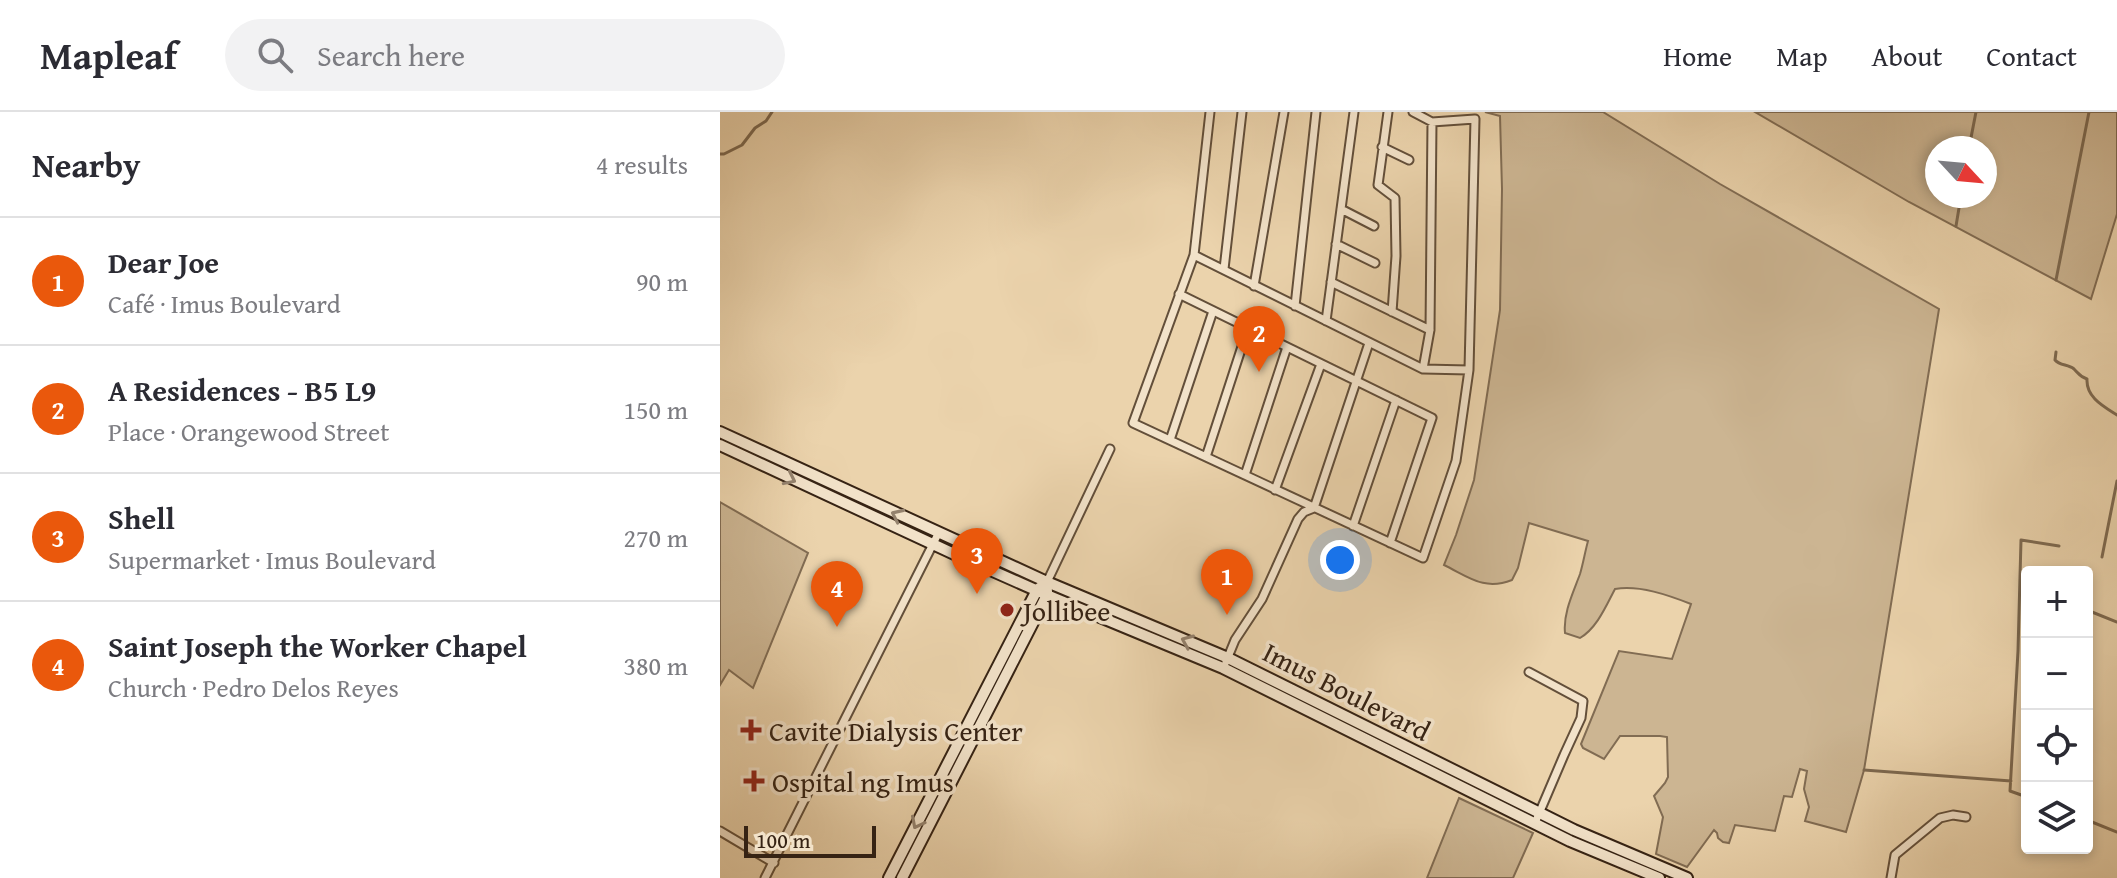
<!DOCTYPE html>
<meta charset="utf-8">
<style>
body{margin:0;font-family:"Gentium Book Plus",serif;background:#f2f2f3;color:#2b2b33}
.controls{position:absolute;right:24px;bottom:24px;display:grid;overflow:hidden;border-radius:8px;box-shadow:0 4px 12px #0003}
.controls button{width:72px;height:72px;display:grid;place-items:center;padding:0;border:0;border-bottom:2px solid #e1e1e2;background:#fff;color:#2b2b33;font:40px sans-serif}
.compass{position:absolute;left:1205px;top:24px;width:72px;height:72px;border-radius:50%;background:#fff;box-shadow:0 4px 12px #0003;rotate:116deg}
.scale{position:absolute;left:24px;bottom:20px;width:132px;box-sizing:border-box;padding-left:8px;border:4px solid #362314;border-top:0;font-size:22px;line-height:28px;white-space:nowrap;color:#362314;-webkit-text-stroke:6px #f2e2c9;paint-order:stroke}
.you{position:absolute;left:620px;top:448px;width:28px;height:28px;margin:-20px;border:6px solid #fff;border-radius:50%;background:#1a73e8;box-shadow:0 0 0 12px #1a73e833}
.badge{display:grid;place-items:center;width:52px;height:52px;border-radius:50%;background:#ea580c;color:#fff;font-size:26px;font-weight:700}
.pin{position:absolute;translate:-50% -66px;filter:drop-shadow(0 2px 4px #0008)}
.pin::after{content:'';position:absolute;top:42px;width:28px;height:24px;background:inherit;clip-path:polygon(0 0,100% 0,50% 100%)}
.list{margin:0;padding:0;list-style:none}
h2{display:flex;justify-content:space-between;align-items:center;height:104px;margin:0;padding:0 32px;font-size:34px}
h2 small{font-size:26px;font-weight:400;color:#7c7c81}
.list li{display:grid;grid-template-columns:52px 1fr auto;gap:24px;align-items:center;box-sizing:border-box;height:128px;padding:0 32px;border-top:2px solid #e1e1e2}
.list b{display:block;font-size:30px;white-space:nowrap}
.list p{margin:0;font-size:26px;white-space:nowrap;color:#7c7c81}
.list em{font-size:26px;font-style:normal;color:#7c7c81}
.icon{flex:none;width:44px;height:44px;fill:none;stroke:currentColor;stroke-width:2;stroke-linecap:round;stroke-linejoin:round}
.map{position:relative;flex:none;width:1397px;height:766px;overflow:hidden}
header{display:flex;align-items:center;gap:48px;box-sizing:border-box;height:112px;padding:0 40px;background:#fff;border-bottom:2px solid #e1e1e2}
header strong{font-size:38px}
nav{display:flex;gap:44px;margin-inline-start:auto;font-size:28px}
.search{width:560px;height:72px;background:#f2f2f3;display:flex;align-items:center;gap:20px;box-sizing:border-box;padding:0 28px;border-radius:44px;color:#7c7c81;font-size:30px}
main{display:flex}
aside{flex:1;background:#fff}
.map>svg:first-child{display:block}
</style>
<header>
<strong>Mapleaf</strong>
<div class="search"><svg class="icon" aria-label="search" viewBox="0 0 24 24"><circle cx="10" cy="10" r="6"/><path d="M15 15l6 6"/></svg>Search here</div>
<nav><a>Home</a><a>Map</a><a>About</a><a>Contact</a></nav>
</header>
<main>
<aside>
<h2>Nearby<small>4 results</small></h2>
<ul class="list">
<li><span class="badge">1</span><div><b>Dear Joe</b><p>Café · Imus Boulevard</p></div><em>90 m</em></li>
<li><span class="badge">2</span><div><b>A Residences - B5 L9</b><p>Place · Orangewood Street</p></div><em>150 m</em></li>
<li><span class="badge">3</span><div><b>Shell</b><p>Supermarket · Imus Boulevard</p></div><em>270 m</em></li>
<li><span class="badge">4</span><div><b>Saint Joseph the Worker Chapel</b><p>Church · Pedro Delos Reyes</p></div><em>380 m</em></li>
</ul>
</aside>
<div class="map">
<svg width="1397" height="766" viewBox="0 0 1397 766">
<rect width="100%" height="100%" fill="#ebd3ac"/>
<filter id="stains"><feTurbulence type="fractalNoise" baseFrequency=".0025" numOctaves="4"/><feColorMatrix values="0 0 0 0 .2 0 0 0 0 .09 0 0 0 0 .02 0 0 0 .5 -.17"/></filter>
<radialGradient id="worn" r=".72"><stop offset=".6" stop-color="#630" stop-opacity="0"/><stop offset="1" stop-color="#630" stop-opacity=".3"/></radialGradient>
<path fill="#ccb592" stroke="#816c53" stroke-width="2" fill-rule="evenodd" d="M765,0h118l117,72 219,125 -75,461 -18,62 -41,-11 4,-14 -5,-18 3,-18 -7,-2 -8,28 -8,-1 -9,35 -40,-6 -6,18 -6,-1 -5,-4 -1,-5 -3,-3 -27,37 -31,-13 7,-37 -9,-21 11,-13 3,-6 -1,-40 -7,-1h-40l-16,23 -21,-11 -2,-4 38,-93 53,8 19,-55c-23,-9 -51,-19 -76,-15 -9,17 -18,39 -35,49l-15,-5c-2,-20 8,-40 15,-59 3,-10 5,-22 8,-33l-59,-18 -11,45 -6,12c-28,11 -43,-3 -68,-15l12,-30 18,-55 26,-170 2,-121 -2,-73z
M1035,0h362v102l-26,85 -182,-97zM1217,36h48v48h-48z
M0,390l88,51 -55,135 -24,-18 -9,15z
M739,686l74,35 -20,45h-86z"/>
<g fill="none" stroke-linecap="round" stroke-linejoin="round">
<path stroke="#7d6950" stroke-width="3" d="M1249,36l7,-36
M0,42h4l18,-9 13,-17 11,-7 6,-9
M1236,114l5,-30
M1336,168l33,-168
M1336,240l-1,8c5,6 13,4 19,9 5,5 6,8 13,10 -1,18 16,27 30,36
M1382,445l15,-76
M1367,498l30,12
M1144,658l147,11
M1307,685l-17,-6 8,-140 3,-111 38,6
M1367,708l30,12"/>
<g stroke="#634f3a" stroke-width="11">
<path id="street" d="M668,0l-10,73 17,13 1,58 -4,56
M693,0l19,10 43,-3 -6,251
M662,35l27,13
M621,97l33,17
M616,132l39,19
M474,143l229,114 46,1 -13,91 -33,97 -290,-135 61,-168 16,-143
M504,157l18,-157
M611,170l99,48
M534,174l30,-174
M459,182l253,124 -42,125
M575,194l21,-194
M606,209l28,-209
M703,257l7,-39 2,-208
M450,328l43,-129
M486,345l42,-129
M525,363l42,-128
M555,378l46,-126
M633,414l43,-126
M327,470l63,-133
M506,550l9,-22 27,-41 36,-80 6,-7 10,-4 55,-165
M809,560l54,29 -2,17 -17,37 -29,68
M0,719l54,32
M45,766l173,-344
M1171,766l4,-23 45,-37 13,-3 13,2"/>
</g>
<g stroke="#362314" stroke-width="14">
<path id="secondary" d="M0,320l327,150 181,76 346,172 113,48
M0,333l232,108 95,42 176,73 347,173 89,37
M169,766l148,-288 5,-4
M182,766l145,-283v-4"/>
</g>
<use href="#street" stroke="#f2e2c9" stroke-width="7"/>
<use href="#secondary" stroke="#f2e2c9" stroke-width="10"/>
</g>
<defs><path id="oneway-chevron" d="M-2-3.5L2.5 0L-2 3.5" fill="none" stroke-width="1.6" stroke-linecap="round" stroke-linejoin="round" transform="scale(2)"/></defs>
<g stroke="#94826e">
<use href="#oneway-chevron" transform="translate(70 367) rotate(26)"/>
<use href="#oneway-chevron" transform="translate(177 403) rotate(-155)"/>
<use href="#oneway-chevron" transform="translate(467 529) rotate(-157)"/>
<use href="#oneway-chevron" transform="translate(197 711) rotate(117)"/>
</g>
<g fill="#8f2418" stroke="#f2e2c9" stroke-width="3">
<circle cx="287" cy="498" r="8"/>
<path d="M27 606h8v8h8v8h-8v8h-8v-8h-8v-8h8z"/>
<path d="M30 657h8v8h8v8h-8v8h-8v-8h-8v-8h8z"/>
</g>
<g text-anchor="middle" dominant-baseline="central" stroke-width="7" stroke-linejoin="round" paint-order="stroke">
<g font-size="28" fill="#362314" stroke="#f2e2c9" text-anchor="start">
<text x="303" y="498">Jollibee</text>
<text x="49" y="618">Cavite Dialysis Center</text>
<text x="52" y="669">Ospital ng Imus</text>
</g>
<g font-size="28" fill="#362314" stroke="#f2e2c9">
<text transform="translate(627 579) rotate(27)">Imus Boulevard</text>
</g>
</g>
<rect width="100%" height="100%" filter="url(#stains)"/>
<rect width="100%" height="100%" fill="url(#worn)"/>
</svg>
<div class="controls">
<button>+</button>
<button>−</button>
<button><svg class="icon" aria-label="locate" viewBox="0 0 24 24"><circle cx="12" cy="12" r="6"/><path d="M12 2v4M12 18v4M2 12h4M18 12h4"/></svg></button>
<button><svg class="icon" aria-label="layers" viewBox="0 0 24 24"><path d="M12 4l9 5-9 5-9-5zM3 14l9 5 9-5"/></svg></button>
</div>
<svg class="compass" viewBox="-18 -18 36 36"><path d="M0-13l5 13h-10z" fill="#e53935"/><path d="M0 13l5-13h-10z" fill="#7c7c81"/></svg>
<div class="scale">100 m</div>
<div class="you"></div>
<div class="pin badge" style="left:507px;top:503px">1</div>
<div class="pin badge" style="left:539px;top:260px">2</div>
<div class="pin badge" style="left:257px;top:482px">3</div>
<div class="pin badge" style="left:117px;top:515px">4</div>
</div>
</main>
